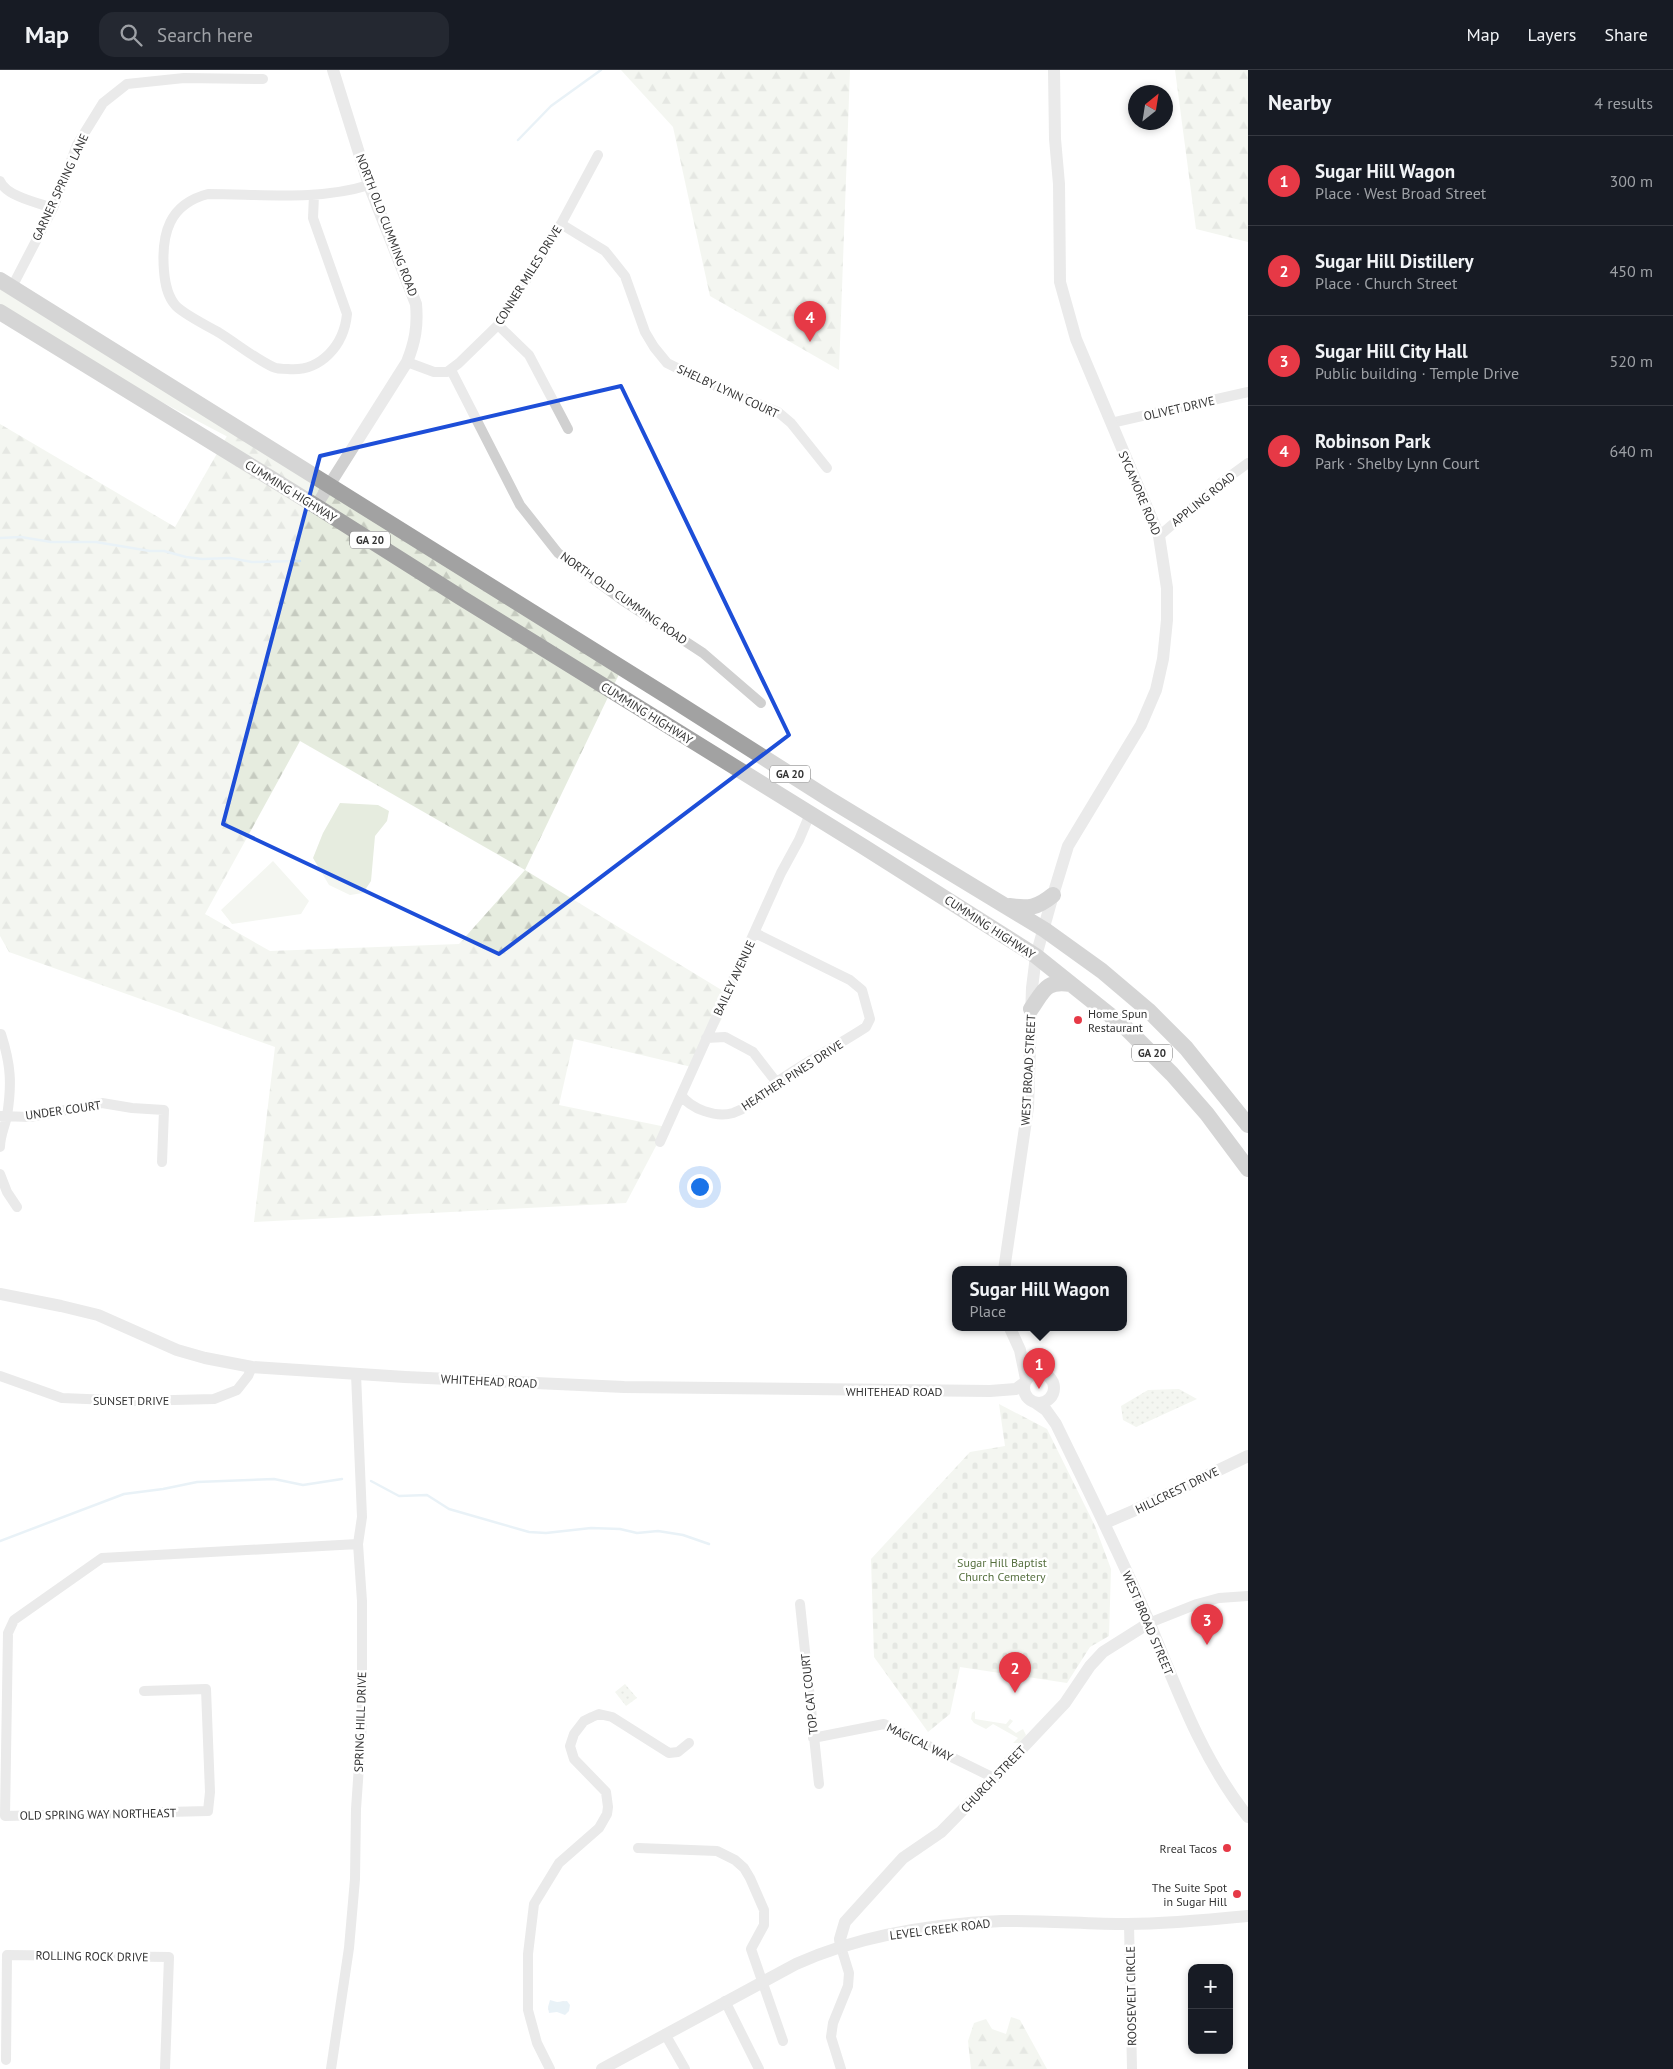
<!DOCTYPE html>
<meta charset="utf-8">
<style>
body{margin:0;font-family:"PT Sans",sans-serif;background:#242831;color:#f1f3f6}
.controls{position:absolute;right:15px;bottom:15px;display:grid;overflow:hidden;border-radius:10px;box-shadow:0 2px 8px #0003}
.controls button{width:45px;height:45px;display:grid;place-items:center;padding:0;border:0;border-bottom:1px solid #363941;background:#171b24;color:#f1f3f6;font:25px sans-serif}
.compass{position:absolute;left:1128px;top:15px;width:45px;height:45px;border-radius:50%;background:#171b24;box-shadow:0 2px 8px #0003;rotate:30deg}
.you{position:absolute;left:699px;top:1116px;width:18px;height:18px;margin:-12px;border:4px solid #fff;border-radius:50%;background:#1a73e8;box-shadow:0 0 0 8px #1a73e833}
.badge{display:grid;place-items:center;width:32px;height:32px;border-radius:50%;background:#e63946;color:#fff;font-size:16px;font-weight:700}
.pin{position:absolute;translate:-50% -41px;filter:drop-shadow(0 1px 2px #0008)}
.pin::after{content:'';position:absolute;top:26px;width:18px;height:15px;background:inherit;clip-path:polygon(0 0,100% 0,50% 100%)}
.popup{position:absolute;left:952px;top:1196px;width:175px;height:65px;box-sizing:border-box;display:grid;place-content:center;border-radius:10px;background:#171b24;filter:drop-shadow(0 1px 4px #0005);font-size:16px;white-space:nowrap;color:#9ea1a6}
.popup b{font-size:19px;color:#f1f3f6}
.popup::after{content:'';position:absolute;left:50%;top:100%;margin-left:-10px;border:10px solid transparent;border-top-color:#171b24}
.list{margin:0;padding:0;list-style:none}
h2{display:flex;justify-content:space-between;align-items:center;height:65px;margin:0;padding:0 20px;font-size:21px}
h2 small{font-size:16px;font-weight:400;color:#9ea1a6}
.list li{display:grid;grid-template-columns:32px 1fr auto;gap:15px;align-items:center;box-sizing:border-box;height:90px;padding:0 20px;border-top:1px solid #363941}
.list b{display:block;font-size:19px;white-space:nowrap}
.list p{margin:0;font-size:16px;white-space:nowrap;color:#9ea1a6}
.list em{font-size:16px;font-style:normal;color:#9ea1a6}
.icon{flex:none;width:28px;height:28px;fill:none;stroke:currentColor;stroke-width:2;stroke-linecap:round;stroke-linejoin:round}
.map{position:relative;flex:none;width:1248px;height:1999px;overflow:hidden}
header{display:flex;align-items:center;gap:30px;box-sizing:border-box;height:70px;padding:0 25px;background:#171b24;border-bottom:1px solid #363941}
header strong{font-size:24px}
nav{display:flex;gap:28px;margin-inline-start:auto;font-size:18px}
.search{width:350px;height:45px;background:#242831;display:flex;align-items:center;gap:12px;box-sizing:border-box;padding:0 18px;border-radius:15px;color:#9ea1a6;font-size:19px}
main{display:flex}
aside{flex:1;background:#171b24}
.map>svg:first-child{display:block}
</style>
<header>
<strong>Map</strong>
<div class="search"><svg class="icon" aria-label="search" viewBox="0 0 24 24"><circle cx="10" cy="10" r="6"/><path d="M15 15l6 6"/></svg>Search here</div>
<nav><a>Map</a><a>Layers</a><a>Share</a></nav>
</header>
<main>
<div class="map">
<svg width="1248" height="1999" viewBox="0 0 1248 1999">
<defs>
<pattern id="forest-firs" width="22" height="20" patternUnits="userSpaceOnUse" patternTransform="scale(1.25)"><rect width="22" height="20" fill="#e6ecdf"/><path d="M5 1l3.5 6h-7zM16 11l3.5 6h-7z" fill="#c6cbc0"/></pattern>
<pattern id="cemetery-stones" width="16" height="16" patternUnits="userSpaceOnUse" patternTransform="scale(1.25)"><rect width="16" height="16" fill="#e6ecdf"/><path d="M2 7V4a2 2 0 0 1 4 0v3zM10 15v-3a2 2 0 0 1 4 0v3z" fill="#c6cbc0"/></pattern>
<pattern id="park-dots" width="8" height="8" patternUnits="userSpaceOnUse" patternTransform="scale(1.25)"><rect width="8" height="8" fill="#e6ecdf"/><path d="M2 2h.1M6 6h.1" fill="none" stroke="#c6cbc0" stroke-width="1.8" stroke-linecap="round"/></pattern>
<pattern id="water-ripples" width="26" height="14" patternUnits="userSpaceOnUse" patternTransform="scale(1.25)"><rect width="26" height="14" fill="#cfe2ee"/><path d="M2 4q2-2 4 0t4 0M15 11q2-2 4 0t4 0" fill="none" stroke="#b2c2cd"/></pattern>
</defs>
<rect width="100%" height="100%" fill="#fff"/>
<path fill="#e6ecdf" d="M0,219l300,186 -203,-107 -97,-60z
M340,733l38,2 11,6 -2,10 -12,15 -4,45 -8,12 -13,2 -21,-10 -16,-27 10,-25z
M273,791l36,40 -8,13 -69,10 -11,-14z
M975,1641v8l31,5 4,-5 3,2 -5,6 8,6 7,-4 3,6 -5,8h-8l5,-5 -25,-14 -7,5 -12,-6 -3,-4 1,-6z"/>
<path fill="url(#forest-firs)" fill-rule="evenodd" d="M621,0h229l-11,300 -129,-74 -37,-169z
M1175,0h73v172l-52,-13z
M235,352l388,244 -98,204 208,127 -37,71 -122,-29 -15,66 107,22 -40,76 -372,19 21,-175 -266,-95 -9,-16v-512l175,103zM300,671l225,129 -66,74 -189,7 -65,-37z
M1011,1947l9,3 27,49h-76l-3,-28 6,-18 12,-4 6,10 14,5z"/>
<path fill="url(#cemetery-stones)" d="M999,1334l48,25 48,97 16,43 -2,67 -19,11 -23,36 -107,-16 -10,47 -22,18 -54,-75 -3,-98 99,-107 35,-6z"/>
<path fill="url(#park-dots)" d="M1179,1319l18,10 -61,28 -13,-7 -2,-14 27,-16z
M625,1614l12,14 -11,8 -11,-14z"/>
<path fill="url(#water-ripples)" d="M550,1930l7,2 10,-1 3,4 -1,6 -4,4 -8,-3 -8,1 -1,-6z"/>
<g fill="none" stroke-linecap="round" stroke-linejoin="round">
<path stroke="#cfe2ee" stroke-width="2.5" d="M518,70l33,-34 50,-36
M0,468l21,-1 30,5h45l54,9h14l22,6 16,2 28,-1 22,4 48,-1
M371,1411l28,15 28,-1 22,14 80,23 17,1 45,-5 29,1 17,4 21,-2 25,4 26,9
M0,1471l124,-47 39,-5 34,-7 77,-3 29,6 39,-6"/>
<path stroke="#d0d0d0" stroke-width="10" d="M0,111c6,15 38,22 53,27
M314,125l-1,23 34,96c-3,31 -26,58 -59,55 -5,0 -11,0 -15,-2 -19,-9 -37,-24 -55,-35 -11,-6 -34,-18 -42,-26 -9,-10 -11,-23 -12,-35 -3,-37 5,-67 44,-77 53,0 110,7 161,-9
M561,154l44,27 20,25 20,56 9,15 13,16 32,16 79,33 13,11 36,45
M12,217l41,-79 24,-63 26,-42 24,-19 57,-6 79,1
M498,255l31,30 39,74
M407,292l27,10h13l12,-9 39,-38 63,-101 37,-69
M451,300l69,135 38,48 64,47 81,53 58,50
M1111,353l137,-31
M1159,466l63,-54 26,-19
M706,968l19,-1 28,15 24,31
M681,1025c10,14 35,23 52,18 18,-6 30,-20 44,-31 28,-20 60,-36 89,-55l4,-8 -8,-29 -12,-10 -95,-47
M0,1046l30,1 72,-14 30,5 32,2 -2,52
M660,1072l121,-269 18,-33 11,-26
M0,1077c0,-11 5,-21 7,-31 5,-32 4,-51 -6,-82
M0,1104l7,18 10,15
M0,1306l62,22 73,3 79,-2 23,-9 11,-14 4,-9
M800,1534l19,180
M1149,1553l48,-19 22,-6 29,-2
M144,1621l62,-2 4,103 -2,19 -203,5 3,-183 6,-13 88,-62 256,-14
M813,1668l71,-14 110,54
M638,1778l79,3 18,9 9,8 6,10 14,32v15l-13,24 32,92
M1129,1854l3,145
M841,1877l8,26 -1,13 -15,37 -2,14 10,32
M725,1931l34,68
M665,1964l20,35
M6,1990l1,-105 162,2 -4,112
M331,1999l18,-121 6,-69 1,-70 6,-86v-122l-4,-57 4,-27 -6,-143
M550,1999l-13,-26 -9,-33v-56l6,-50 25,-41 40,-35 8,-14 1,-7 -2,-15 -32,-33 -4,-13 4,-12 10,-13 8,-4 7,-3 13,3 57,36 9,-1 11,-9"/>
<path stroke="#d0d0d0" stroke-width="12" d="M316,436l91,-144c8,-20 11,-36 9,-58l-47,-119 -36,-115
M1004,1200l24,-163 4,-119 4,-32 17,-61 15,-49 73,-121 15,-35 7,-31 4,-39v-32l-8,-52 -83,-197 -16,-57 -1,-98 -4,-45 -1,-69
M0,1224l61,12 37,9 79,35 28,8 47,9 153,10 219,10 366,4 26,-2 8,-6
M1010,1258l10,22 6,29
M1024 1318a15 15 0 1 1 30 0a15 15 0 1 1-30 0Z
M1036,1333l10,7 10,14c32,66 65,132 94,200 28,68 52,135 98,193
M1105,1453l28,-12 115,-55
M841,1877l-1,-8 5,-17 58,-64 38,-26 53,-54 71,-75 25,-37 13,-14 46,-29
M602,1999l194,-105c64,-29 136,-40 206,-43 42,-1 83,3 125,3 40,0 81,-4 121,-8"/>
<path stroke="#a2a2a2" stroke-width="16" d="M0,210l670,418 159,101 216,131 57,41 46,39 38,38 62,77
M0,242l316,194 144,91 404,250 172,109 90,72 46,46 35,40 41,55
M1009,836c20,3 28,2 44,-11
M1031,939c13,-19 15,-29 40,-25"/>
</g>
<path d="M0 0H1248V1999H0ZM621,316l168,349 -290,219 -276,-130 97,-368z" fill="#fff" fill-opacity=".55" fill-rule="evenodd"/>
<path fill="none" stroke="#1d4ed8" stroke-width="4" stroke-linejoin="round" d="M621,316l168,349 -290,219 -276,-130 97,-368z"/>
<g fill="#e63946" stroke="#fff" stroke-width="2">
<circle cx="1078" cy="950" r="5"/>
<circle cx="1227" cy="1778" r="5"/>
<circle cx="1237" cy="1824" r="5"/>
</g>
<g text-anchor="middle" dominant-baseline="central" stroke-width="5" stroke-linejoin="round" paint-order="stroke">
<g fill="#fff" stroke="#707070" stroke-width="1">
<rect x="350" y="461.5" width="40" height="17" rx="4"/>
<rect x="770" y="695.5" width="40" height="17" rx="4"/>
<rect x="1132" y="974.5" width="40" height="17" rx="4"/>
</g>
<g font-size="11" font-weight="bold" fill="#333">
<text x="370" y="470">GA 20</text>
<text x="790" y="704">GA 20</text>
<text x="1152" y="983">GA 20</text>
</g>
<g font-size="12" fill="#333" stroke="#fff">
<text transform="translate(60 117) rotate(-65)">GARNER SPRING LANE</text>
<text transform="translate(387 155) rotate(69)">NORTH OLD CUMMING ROAD</text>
<text transform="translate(528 205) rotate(-58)">CONNER MILES DRIVE</text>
<text transform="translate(728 321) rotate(25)">SHELBY LYNN COURT</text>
<text transform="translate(1179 338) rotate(-13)">OLIVET DRIVE</text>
<text transform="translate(291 421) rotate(32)">CUMMING HIGHWAY</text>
<text transform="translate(1140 423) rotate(67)">SYCAMORE ROAD</text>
<text transform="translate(1203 429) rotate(-39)">APPLING ROAD</text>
<text transform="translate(624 528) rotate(35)">NORTH OLD CUMMING ROAD</text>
<text transform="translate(647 643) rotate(32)">CUMMING HIGHWAY</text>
<text transform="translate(990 857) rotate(33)">CUMMING HIGHWAY</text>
<text transform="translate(734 908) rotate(-65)">BAILEY AVENUE</text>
<text transform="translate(1028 1000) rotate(-87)">WEST BROAD STREET</text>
<text transform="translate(792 1005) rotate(-33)">HEATHER PINES DRIVE</text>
<text transform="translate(63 1040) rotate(-8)">UNDER COURT</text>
<text transform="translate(489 1311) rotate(3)">WHITEHEAD ROAD</text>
<text x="894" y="1321">WHITEHEAD ROAD</text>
<text x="131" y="1330">SUNSET DRIVE</text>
<text transform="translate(1177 1420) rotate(-26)">HILLCREST DRIVE</text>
<text transform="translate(1148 1553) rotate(67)">WEST BROAD STREET</text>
<text transform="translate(809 1624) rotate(-96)">TOP CAT COURT</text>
<text transform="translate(360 1652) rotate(-88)">SPRING HILL DRIVE</text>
<text transform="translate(920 1672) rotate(26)">MAGICAL WAY</text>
<text transform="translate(993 1709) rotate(-46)">CHURCH STREET</text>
<text transform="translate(98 1744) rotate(-1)">OLD SPRING WAY NORTHEAST</text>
<text transform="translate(940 1859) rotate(-7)">LEVEL CREEK ROAD</text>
<text transform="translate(92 1886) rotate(1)">ROLLING ROCK DRIVE</text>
<text transform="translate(1131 1926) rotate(-91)">ROOSEVELT CIRCLE</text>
</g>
<g font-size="12" fill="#333" stroke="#fff" text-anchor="end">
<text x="1088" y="943" text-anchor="start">Home Spun<tspan x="1088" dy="14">Restaurant</tspan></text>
<text x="1217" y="1778">Rreal Tacos</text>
<text x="1227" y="1817">The Suite Spot<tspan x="1227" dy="14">in Sugar Hill</tspan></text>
</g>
<g font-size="12" fill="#56703f" stroke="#fff">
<text x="1002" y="1492">Sugar Hill Baptist<tspan x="1002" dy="14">Church Cemetery</tspan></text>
</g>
</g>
</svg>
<div class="controls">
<button>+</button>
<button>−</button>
</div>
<svg class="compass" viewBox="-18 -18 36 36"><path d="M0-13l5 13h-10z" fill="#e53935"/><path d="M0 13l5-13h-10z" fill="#9ea1a6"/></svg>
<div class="you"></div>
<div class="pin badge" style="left:1039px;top:1319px">1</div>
<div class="popup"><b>Sugar Hill Wagon</b>Place</div>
<div class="pin badge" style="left:1015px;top:1623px">2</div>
<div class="pin badge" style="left:1207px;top:1575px">3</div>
<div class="pin badge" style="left:810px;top:272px">4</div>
</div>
<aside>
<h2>Nearby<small>4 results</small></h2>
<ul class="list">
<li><span class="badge">1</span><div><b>Sugar Hill Wagon</b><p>Place · West Broad Street</p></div><em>300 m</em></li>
<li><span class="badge">2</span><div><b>Sugar Hill Distillery</b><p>Place · Church Street</p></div><em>450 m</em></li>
<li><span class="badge">3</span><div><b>Sugar Hill City Hall</b><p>Public building · Temple Drive</p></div><em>520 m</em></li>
<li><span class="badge">4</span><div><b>Robinson Park</b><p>Park · Shelby Lynn Court</p></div><em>640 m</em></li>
</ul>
</aside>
</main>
